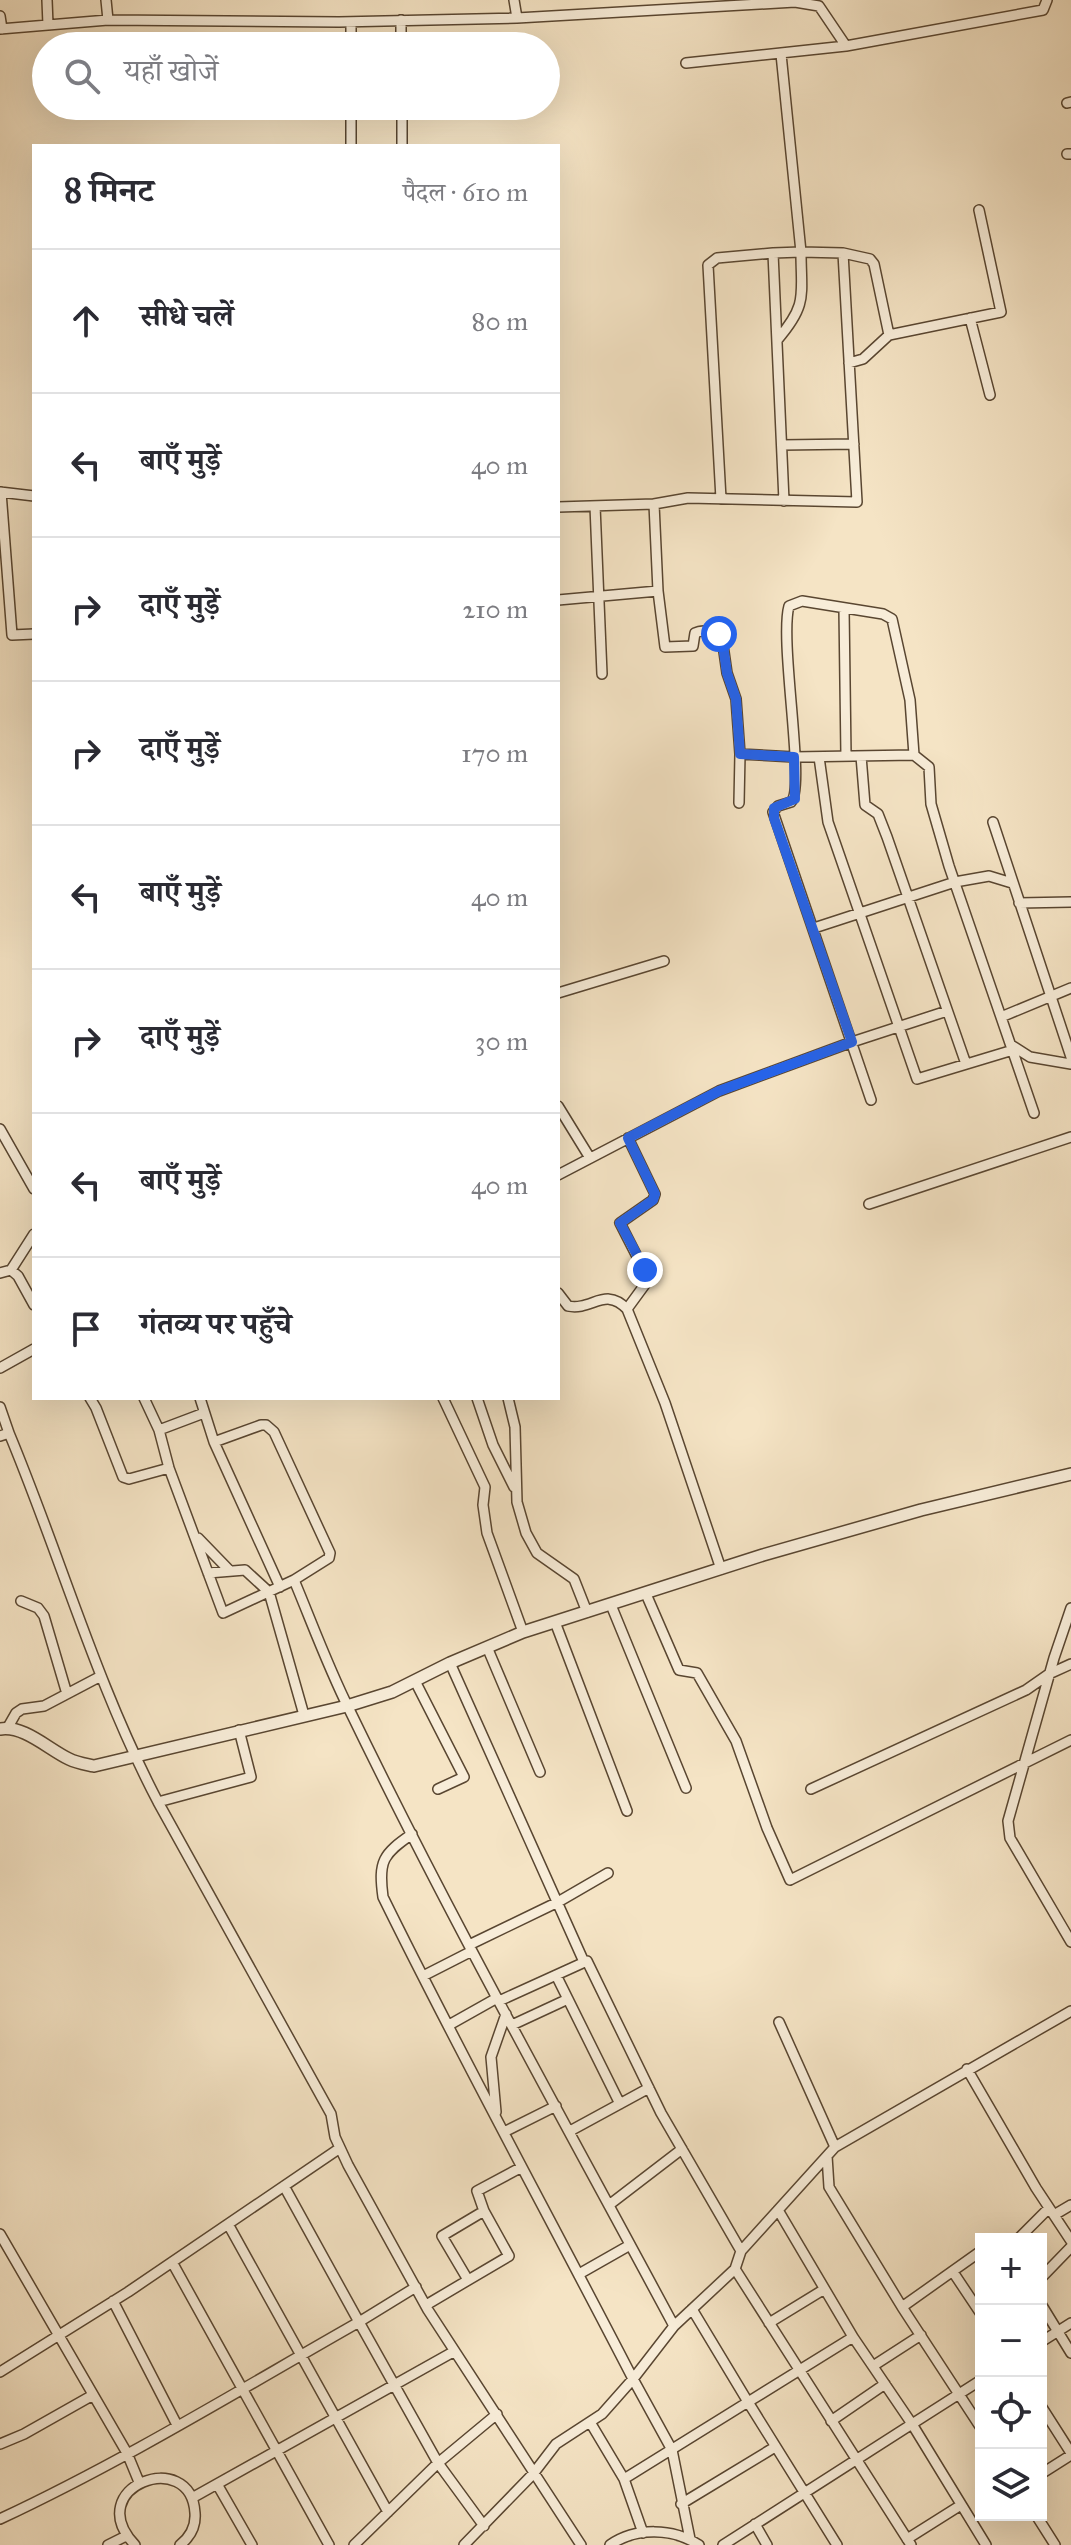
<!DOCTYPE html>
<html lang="hi">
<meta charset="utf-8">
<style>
body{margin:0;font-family:"IM FELL Great Primer","Noto Serif Devanagari",serif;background:#f7f7f7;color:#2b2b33}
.controls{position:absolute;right:24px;bottom:24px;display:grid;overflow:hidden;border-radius:0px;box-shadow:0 8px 32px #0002}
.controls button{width:72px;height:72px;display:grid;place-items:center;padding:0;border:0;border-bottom:2px solid #e1e1e2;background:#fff;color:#2b2b33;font:40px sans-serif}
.stop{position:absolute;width:24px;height:24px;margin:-18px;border:6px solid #2563eb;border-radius:50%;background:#fff}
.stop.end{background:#2563eb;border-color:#fff;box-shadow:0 2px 8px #0008}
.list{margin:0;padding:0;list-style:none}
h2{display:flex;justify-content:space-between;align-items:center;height:104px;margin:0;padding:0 32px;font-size:34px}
h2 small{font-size:26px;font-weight:400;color:#7c7c81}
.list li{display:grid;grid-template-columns:52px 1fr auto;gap:24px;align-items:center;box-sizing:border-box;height:144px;padding:0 32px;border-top:2px solid #e1e1e2}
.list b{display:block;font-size:30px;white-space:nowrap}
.list em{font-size:26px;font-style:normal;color:#7c7c81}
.icon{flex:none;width:44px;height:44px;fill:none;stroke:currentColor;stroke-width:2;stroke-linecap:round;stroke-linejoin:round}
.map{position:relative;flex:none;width:1071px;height:2545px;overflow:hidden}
.search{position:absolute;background:#fff;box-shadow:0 8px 32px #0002;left:32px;top:32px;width:528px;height:88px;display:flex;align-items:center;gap:20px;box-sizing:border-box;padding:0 28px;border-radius:44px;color:#7c7c81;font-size:30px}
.panel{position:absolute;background:#fff;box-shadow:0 8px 32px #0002;left:32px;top:144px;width:528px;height:1256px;border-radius:0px}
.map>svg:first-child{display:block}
</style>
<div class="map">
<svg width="1071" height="2545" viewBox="0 0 1071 2545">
<rect width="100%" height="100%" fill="#f5e4c5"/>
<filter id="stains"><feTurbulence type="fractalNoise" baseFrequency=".0025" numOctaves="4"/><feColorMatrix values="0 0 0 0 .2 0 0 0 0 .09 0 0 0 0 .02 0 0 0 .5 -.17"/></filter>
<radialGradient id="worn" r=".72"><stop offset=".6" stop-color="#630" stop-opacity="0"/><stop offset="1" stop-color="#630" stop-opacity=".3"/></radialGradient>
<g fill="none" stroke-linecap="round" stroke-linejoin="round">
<g stroke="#594631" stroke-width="12">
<path id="minor" d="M47,0l1,25
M106,0l2,20
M514,0l3,18
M0,16l2,13
M401,20v26
M351,22v24
M0,29l108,-9 231,2 178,-4 278,-16 24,4 27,40 197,-36 4,-10
M686,63l160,-17
M1067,103l4,-1
M351,106v40
M402,106v40
M1067,154h4
M843,253l27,6 4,5 15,71
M970,318l20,77
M778,339c30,-35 23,-44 23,-87l-28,1 11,248
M849,363l14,-4 26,-24 112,-23 -22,-102
M782,445l72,-1
M0,492l34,4
M1,492l11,143 22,-1
M721,499l-13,-234 9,-7 56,-5
M595,506l7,168
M558,507l96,-3
M558,600l100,-9
M844,609l2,147
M740,754l54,3 120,-2 -4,-55 -18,-81 -9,-5 -81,-13 -13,5c-10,36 17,181 2,196l-13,4 -5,6 98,288
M914,755l15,12 2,37 18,62 85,247
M861,756l4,49 13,9 9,23 79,227
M819,757l9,65 89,257 96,-29
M739,803l1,-49 -4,-55 -9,-26 -5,-35c-4,-7 -20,-9 -27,-5l-2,13 -28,1 -7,-56 -4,-87 34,-6 169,4 -14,-249 -42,-1 -20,-198
M993,822l78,235
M1019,903l52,-1
M814,928l141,-46 34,-6 23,7
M558,993l106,-32
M1001,1017l70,-29
M1011,1045l19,12 41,7
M558,1106l32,52
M0,1129l34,60
M558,1175l161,-84 133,-49 95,-31
M869,1204l202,-67
M11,1270l23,-36
M0,1273l11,-3 7,6 16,29
M558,1293l10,13c24,5 37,-20 59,3l38,94 56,166
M627,1309l19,-26 1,-7 -27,-53 33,-23 2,-6 -27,-56
M0,1368l34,-19
M90,1398l6,10 27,69 6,2 40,-11
M144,1398l15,32 10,38 54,145 71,-33c18,43 34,87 55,129 101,209 215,412 325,617l61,-57 176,276
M200,1398l14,44 66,145
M443,1398l42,89 -2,18 4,28 36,99
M477,1398l16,47 21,42
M508,1398l7,29 2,75 9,31 11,20 37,26 13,33
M0,1407l9,26
M159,1430l45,-17
M0,1436l9,-3c51,122 87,251 149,369l173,312 4,23 13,28 80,145 153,235
M214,1442l47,-17h5l8,7 56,121 -1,5 -35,22
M198,1538l31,32
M208,1573l37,-3 24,22 35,123
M646,1594l33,76 18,3 39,68 31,87 23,52 281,-140
M21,1601l17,7 6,8 23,78
M611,1605l75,183
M1071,1608l-17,50 -46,163 2,17 61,104
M555,1622l72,189
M487,1647l53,125
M450,1663l134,299
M415,1681l49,96 -26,12
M8,1727l8,-14 6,-4 22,-3 57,-30
M811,1789l215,-99 23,-16 22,-10
M158,1802l93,-25 -12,-47
M412,1834c-29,20 -34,27 -29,63 80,163 167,321 250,482l-31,35 -46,30 -23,30 -69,71
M469,1945l89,-43 50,-29
M556,1975l64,129
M423,1976l49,-25
M499,2001l88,-40 74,152 80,138 -6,18
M779,2022l56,125
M449,2025l48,-27
M512,2025l56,-26
M967,2069l69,119 35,53
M496,2112l-5,-55 15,-43
M570,2131l79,-43
M504,2132l52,-26
M827,2156l2,31 73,120 79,121
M609,2205l73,-56
M778,2210l75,127
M1054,2215l17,-10
M228,2224l160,288
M0,2234l127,219 12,29
M1018,2239l31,-31
M741,2251l94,-104 236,-136
M172,2262l157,283
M953,2272l28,42
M579,2274l51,-29
M1041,2278l30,-31
M468,2280l-26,-44 42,-25
M416,2287l-57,35 79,141 59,-49
M113,2301l64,124
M1041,2304l30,49
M426,2305l83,-49 -25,-45 -7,-20 43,-23
M902,2307l79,-56
M769,2323l54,-33
M674,2326l-41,53 39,71 18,89
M1041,2342l30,-19
M873,2366l48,-31
M0,2372l128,-80 212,-144
M981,2380l-69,44 74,121
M1041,2406l30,47
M831,2421l54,-37
M590,2422l34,57 19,54
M0,2444l24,-10 69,-39
M1041,2474l30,-19
M624,2479l124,-77 -56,-93
M217,2484l236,-132
M192,2498l25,-14 35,61
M681,2504l94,-57
M1036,2515l19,30
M0,2519c124,-58 241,-130 359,-197l-75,-136
M755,2524l12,21
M907,2539l54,-34
M108,2545l18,-9
M135,2545c-55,-58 56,-99 60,-32 1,13 -5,24 -15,32
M354,2545l84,-82 46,63
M610,2545c26,-18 63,-17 89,0
M723,2545c63,-41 126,-81 189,-121l-59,-87 -105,65 89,143"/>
</g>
<g stroke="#594631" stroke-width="14">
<path id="tertiary" d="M0,1729c24,-4 48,20 69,30 8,4 16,5 25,7l253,-60 45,-14 58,-29 73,-31 240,-77 158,-45 150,-36"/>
</g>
<use href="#minor" stroke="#f8edd9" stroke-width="9"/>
<use href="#tertiary" stroke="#f8edd9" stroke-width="11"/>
</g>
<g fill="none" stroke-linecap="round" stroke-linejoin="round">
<path stroke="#2563eb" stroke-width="10" d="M645,1270l-25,-47 33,-23 2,-6 -27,-56 91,-47 133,-49 -78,-224v-10l21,-9 -1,-42 -54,-3 -4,-55 -9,-26 -5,-35 -3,-4"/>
</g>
<rect width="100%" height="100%" filter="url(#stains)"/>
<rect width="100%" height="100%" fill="url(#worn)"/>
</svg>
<div class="controls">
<button>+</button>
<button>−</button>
<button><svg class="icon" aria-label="locate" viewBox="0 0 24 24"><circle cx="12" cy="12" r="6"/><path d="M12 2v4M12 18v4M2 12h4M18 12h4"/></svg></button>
<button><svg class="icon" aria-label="layers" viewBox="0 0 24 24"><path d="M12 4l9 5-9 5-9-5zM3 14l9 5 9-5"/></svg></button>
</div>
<div class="stop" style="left:719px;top:634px"></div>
<div class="stop end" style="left:645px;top:1270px"></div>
<div class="search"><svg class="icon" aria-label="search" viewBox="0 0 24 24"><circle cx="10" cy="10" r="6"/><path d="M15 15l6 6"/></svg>यहाँ खोजें</div>
<section class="panel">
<h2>8 मिनट<small>पैदल · 610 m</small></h2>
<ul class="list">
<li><svg class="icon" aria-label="ahead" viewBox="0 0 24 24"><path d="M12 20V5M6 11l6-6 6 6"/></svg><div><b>सीधे चलें</b></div><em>80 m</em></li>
<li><svg class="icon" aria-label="left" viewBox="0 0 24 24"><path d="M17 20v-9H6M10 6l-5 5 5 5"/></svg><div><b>बाएँ मुड़ें</b></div><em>40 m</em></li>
<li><svg class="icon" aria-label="right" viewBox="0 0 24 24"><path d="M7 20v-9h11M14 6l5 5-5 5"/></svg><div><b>दाएँ मुड़ें</b></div><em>210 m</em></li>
<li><svg class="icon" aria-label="right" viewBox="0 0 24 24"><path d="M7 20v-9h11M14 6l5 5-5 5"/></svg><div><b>दाएँ मुड़ें</b></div><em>170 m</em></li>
<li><svg class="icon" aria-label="left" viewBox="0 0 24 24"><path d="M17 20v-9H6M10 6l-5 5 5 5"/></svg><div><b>बाएँ मुड़ें</b></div><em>40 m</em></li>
<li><svg class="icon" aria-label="right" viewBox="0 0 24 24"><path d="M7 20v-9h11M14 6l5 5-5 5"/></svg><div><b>दाएँ मुड़ें</b></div><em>30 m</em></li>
<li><svg class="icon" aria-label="left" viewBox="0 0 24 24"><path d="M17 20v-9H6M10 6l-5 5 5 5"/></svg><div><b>बाएँ मुड़ें</b></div><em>40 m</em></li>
<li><svg class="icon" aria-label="arrive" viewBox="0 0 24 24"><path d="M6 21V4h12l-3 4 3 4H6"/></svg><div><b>गंतव्य पर पहुँचे</b></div></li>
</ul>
</section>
</div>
